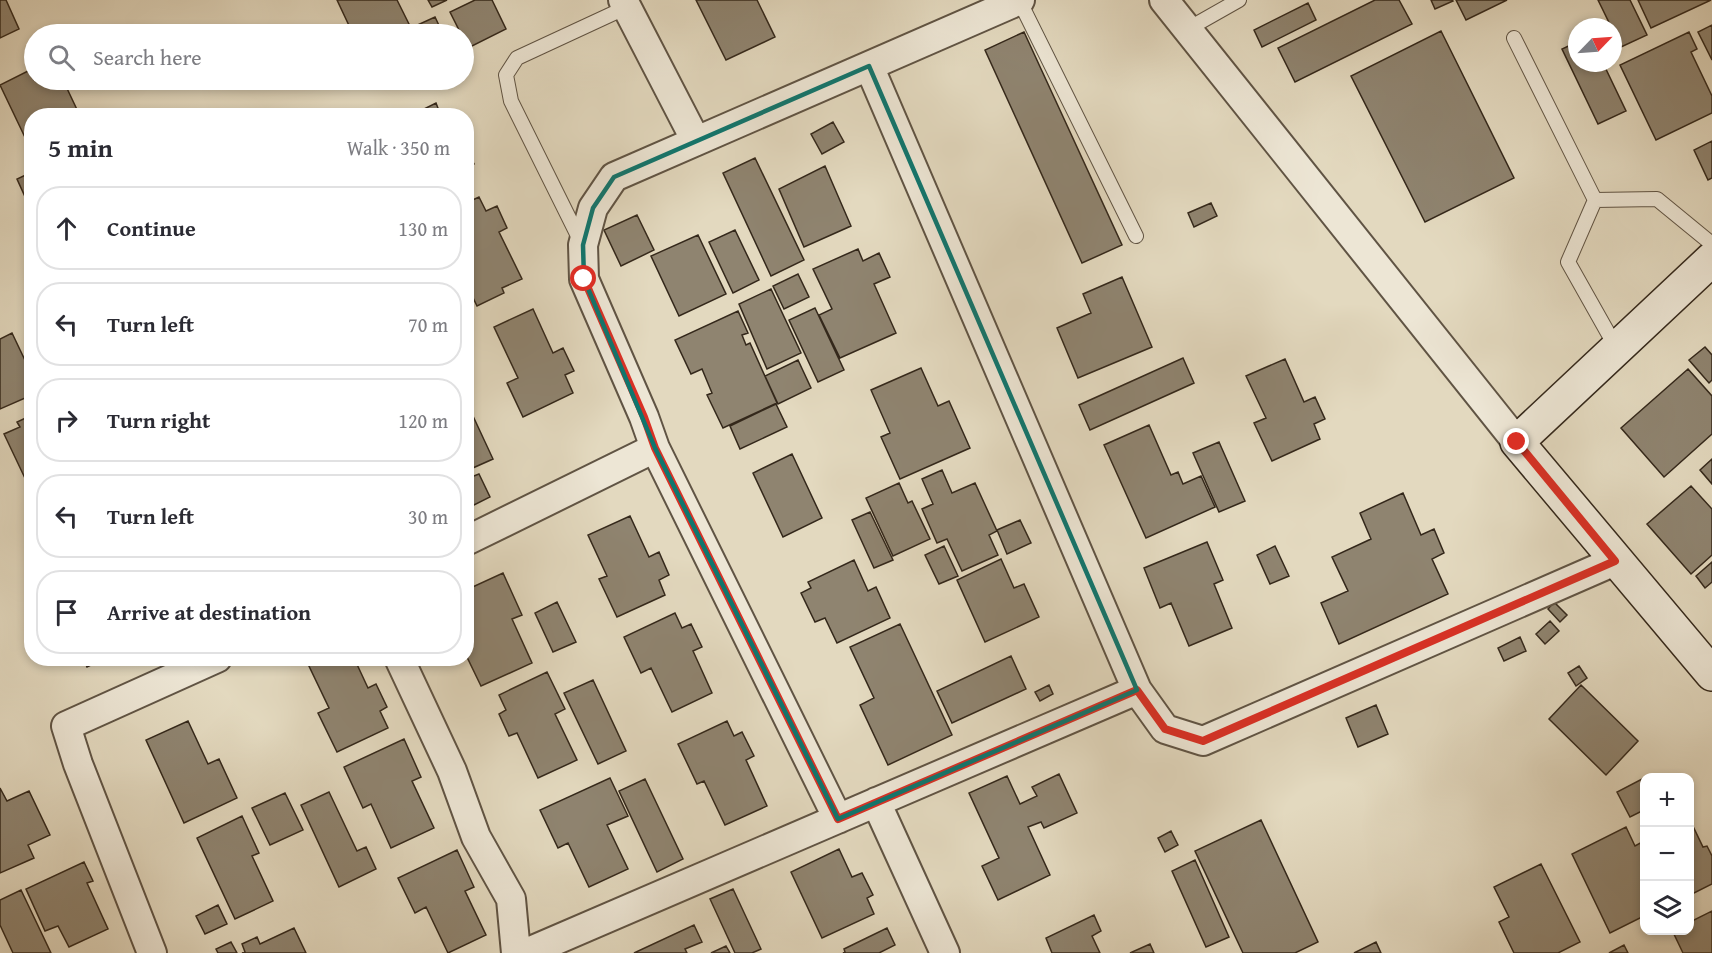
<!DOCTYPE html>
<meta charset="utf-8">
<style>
body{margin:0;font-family:"Gentium Book Plus",serif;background:#f2f2f3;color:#2b2b33}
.controls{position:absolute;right:18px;bottom:18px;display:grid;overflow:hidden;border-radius:12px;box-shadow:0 3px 9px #0003}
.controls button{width:54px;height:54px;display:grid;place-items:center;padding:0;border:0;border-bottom:2px solid #e1e1e2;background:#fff;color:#2b2b33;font:30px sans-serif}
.compass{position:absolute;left:1568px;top:18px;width:54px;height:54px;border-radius:50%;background:#fff;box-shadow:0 3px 9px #0003;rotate:65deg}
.stop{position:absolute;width:18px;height:18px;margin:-14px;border:4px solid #d93025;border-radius:50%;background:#fff}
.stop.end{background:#d93025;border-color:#fff;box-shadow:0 2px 6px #0008}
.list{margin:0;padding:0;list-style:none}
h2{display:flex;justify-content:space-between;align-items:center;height:78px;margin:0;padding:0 24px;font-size:26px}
h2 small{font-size:20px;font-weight:400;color:#7c7c81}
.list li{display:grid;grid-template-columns:39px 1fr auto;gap:18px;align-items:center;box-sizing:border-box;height:84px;margin:0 12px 12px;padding:0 12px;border:2px solid #e1e1e2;border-radius:24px}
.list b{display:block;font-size:22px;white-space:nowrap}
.list em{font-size:20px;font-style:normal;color:#7c7c81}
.icon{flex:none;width:33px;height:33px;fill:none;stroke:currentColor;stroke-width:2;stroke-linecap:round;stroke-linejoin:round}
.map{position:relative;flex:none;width:1712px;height:953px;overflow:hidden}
.search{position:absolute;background:#fff;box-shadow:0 3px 9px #0003;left:24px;top:24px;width:450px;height:66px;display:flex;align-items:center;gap:15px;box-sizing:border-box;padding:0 21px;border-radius:33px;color:#7c7c81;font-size:22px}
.panel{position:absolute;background:#fff;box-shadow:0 3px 9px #0003;left:24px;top:108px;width:450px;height:558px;border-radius:24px}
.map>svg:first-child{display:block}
</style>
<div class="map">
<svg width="1712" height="953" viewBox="0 0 1712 953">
<rect width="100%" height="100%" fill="#e3d9bf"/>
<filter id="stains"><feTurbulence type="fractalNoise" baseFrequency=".00333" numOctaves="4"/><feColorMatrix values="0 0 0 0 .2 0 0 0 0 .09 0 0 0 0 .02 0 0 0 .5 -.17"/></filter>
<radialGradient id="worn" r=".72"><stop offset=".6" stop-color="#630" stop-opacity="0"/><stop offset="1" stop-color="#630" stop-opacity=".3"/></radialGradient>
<path fill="#8f8470" stroke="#34281b" stroke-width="1.5" d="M0,0h6l13,29 -19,9z
M337,0h60l14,28 24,-11 8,17h-90z
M428,0h19l-15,7z
M475,0h17l14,29 -38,19 -18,-36z
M696,0h61l18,37 -49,23z
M1375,0h24l13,24 -117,58 -17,-34z
M1431,0h21l1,1 -18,8z
M1456,0h51l-41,20z
M1598,0h32l17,35 -26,12z
M1638,0h73l-60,28z
M1308,3l8,17 -54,27 -8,-17z
M1712,25v35l-14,-28z
M1441,31l73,147 -89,44 -74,-146z
M1024,32l98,213 -40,18 -97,-213z
M1689,32l8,17 -6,3 21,44v17l-56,27 -36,-75z
M1577,42v21h26l23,48 -28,13 -36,-75z
M34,68v12h29l17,36h-48v36l-32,-67z
M436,103l5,13h-31z
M833,122l11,20 -22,12 -11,-20z
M1712,141v37l-4,2 -14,-30z
M466,148l8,16 -8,4z
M755,158l49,102 -33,16 -48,-103z
M825,166l26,60 -47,21 -25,-58z
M32,172v27l-5,2 -10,-22z
M479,197l7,14 11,-5 10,22 -8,4 23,47 -20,9 2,5 -27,13 -11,-23v-80z
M1211,203l6,13 -23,11 -6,-14z
M637,215l17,35 -33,16 -17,-36z
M735,230l24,50 -26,13 -24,-51z
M698,235l28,59 -47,22 -28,-60z
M858,249l5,12 16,-8 11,24 -16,7 22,49 -56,25 -21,-43 13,-6 -19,-40z
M798,274l11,23 -25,12 -11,-23z
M1122,277l30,70 -74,31 -21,-50 34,-15 -8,-19z
M771,289l30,64 -34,16 -28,-65z
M815,308l29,62 -26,12 -29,-62z
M815,308l29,62 -26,12 -29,-62z
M533,309l20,44 10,-5 11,23 -9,4 8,18 -50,24 -16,-34 11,-5 -24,-51z
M738,311l10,22 -6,2 4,10 4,-2 27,60 -54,25 -16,-33 5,-2 -10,-24 -11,5 -16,-34z
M12,333l20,42v20l-32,14v-70z
M12,333l20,42v20l-32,14v-70z
M1705,347l7,8v25l-3,3 -20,-23z
M1183,358l11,25 -104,47 -11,-25z
M1285,359l19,43 11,-5 10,22 -11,5 6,15 -48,22 -18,-38 12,-5 -20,-42z
M798,360l13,28 -33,16 -13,-28z
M921,368l17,38 11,-5 21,47 -70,31 -19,-42 9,-4 -19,-43z
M1688,369l24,27v38l-48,43 -43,-49z
M466,401l27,58 -27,12z
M466,401l27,58 -27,12z
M776,404l11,23 -47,22 -10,-23z
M776,404l11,23 -47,22 -10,-23z
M32,415v78l-28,-59 16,-7 -3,-5z
M1149,425l22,50 7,-3 5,12 18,-8 14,31 -69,31 -42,-93z
M1219,442l26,59 -26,11 -26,-59z
M792,454l30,64 -39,19 -30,-64z
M1712,459v25l-12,-14z
M942,470l10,23 23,-10 22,48 -8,4 9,20 -36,16 -15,-32 -10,4 -15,-34 11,-5 -11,-25z
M479,474l11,23 -16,8 -8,-15v-11z
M899,483l9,20 4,-2 18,38 -37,17 -27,-58z
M1691,486l21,23v46l-21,19 -44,-50z
M1403,493l18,42 13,-6 10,24 -12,6 16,35 -109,50 -18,-41 27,-12 -16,-34 39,-18 -11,-26z
M870,512l23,48 -19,8 -22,-48z
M630,516l19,41 10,-5 10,23 -10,5 6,15 -48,22 -18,-38 8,-3 -19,-41z
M1020,520l11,23 -24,11 -10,-24z
M1207,542l16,38 -9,4 18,44 -43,18 -18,-43 -11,5 -16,-40z
M944,546l14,30 -19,8 -14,-29z
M1275,546l14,30 -19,8 -13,-29z
M1001,559l13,29 10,-4 15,33 -54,25 -28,-62z
M854,560l14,31 8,-4 14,31 -53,25 -12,-25 -10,4 -14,-29 10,-5 -3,-6z
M1712,562v20l-7,6 -9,-12z
M503,573l19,42 -10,4 20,44 -51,23 -15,-31v-65z
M557,602l19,40 -23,10 -18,-39z
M557,602l19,40 -23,10 -18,-39z
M1554,602l13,13 -7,7 -12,-13z
M675,613l7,15 9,-4 11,23 -9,4 19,42 -40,19 -21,-44 -10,5 -17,-36z
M1550,621l9,10 -14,13 -9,-10z
M900,624l52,111 -64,30 -28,-60 14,-7 -24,-51z
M1520,637l6,14 -22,10 -6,-13z
M1011,656l15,33 -74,34 -15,-32z
M83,658h22l-18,9z
M83,658h22l-18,9z
M319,658h35l14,30 8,-4 11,23 -7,4 8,17 -51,24 -19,-39 11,-5 -21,-44z
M1579,666l8,12 -11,8 -8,-13z
M547,672l18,37 -10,5 22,46 -39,18 -21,-45 -8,3 -10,-22 7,-4 -7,-15z
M593,680l33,71 -28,13 -34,-71z
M1049,685l4,9 -13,7 -5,-9z
M1581,685l57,56 -32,34 -57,-56z
M1376,705l12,29 -30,13 -12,-29z
M188,721l20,43 11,-5 18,39 -53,25 -38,-83z
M727,721l7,15 8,-4 12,24 -8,4 21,46 -42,19 -21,-44 -7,3 -19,-40z
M404,739l17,38 -9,4 22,47 -43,20 -20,-44 -8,4 -19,-41z
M1059,774l18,39 -33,15 -3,-6 -13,5 22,48 -52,25 -16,-34 17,-8 -30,-65 38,-17 13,28 17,-8 -5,-9z
M610,778l18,38 -21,9 21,44 -39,18 -21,-44 -10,5 -18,-38z
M1644,778v32l-14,7 -13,-25z
M645,779l38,80 -26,13 -38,-81z
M645,779l38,80 -26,13 -38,-81z
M0,788l7,13 22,-10 21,44 -22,10 6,13 -34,15z
M329,792l28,59 9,-4 10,22 -37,18 -38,-82z
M285,793l18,37 -33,15 -18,-37z
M285,793l18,37 -33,15 -18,-37z
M242,816l17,37 -7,3 21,45 -38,18 -38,-81z
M242,816l17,37 -7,3 21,45 -38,18 -38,-81z
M1261,820l57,122 -23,11h-52l-48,-102z
M1690,820l13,27 4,-1 5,10v28l-22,11z
M1626,827l9,19 9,-5v75l-34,17 -38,-79z
M1171,831l7,14 -13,7 -7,-14z
M839,849l13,28 10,-4 11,22 -6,3 7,16 -52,24 -31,-66z
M457,850l17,37 -9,4 21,44 -38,18 -22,-46 -11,6 -17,-35z
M1195,860l34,77 -23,10 -34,-76z
M84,862l9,19 -6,2 21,46 -39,18 -11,-21 -13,5 -19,-42z
M1541,864l39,78 -22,11h-44l-15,-31 10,-5 -15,-30z
M733,889l28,60 -9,4h-17l-25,-54z
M21,890l30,63h-38l-13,-28v-25z
M218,905l9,19 -22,10 -9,-18z
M218,905l9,19 -22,10 -9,-18z
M1712,911v42h-29l-11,-23h18v-8z
M1094,915l7,16 -9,5 8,17h-48l-6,-15z
M694,925l8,17 -17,7 2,4h-53z
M294,928l12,25h-64l3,-1 -3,-8 15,-7 3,7z
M294,928l12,25h-64l3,-1 -3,-8 15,-7 3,7z
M887,928l8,17 -16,8h-36l2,-1 -1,-3z
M887,928l8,17 -16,8h-36l2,-1 -1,-3z
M231,942l6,11h-19l-2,-4z
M1376,942l5,11h-27z
M1150,944l4,9h-24z
M1624,945l4,8h-19z
M726,946l4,7h-19z"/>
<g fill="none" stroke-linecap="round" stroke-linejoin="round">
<g stroke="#605444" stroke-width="16">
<path id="lane" d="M1019,0l117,236
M1186,30l53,-30
M1514,38l81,162 -27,62 49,87
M1595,200l62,-1 55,45
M581,242l-70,-141 -5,-26 11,-17 110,-51"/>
</g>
<g stroke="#605444" stroke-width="32">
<path id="street" d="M623,0l73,141
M1164,0l353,442
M869,66l268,624
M466,541l189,-93
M399,658l53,113 24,66 35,62 5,54
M876,802l69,151
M838,819l-183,-371 -11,-31 -60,-138 -1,-34 10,-37 21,-31 406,-177
M152,953l-74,-189 -12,-38 151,-68
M526,953l611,-263 28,39 38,12 412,-180"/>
</g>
<g stroke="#34281b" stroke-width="36">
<path id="secondary" d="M1712,259l-195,183 195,232"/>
</g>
<use href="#lane" stroke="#ede6d5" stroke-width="14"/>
<use href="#street" stroke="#ede6d5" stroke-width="28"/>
<use href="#secondary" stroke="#ede6d5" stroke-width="33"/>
</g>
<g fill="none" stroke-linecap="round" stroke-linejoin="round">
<path stroke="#d93025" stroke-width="8" d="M584,279l60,138 11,31 183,371 299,-129 28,39 38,12 412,-180 -98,-119"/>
</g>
<path fill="none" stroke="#0f766e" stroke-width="4.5" stroke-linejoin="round" d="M869,66l268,624 -299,129 -183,-371 -71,-169 -1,-34 10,-37 21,-31z"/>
<rect width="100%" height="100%" filter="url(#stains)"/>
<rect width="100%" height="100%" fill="url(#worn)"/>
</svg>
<div class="controls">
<button>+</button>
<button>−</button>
<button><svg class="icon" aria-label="layers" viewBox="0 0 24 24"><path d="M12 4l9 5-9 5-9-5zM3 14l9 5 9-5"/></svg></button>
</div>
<svg class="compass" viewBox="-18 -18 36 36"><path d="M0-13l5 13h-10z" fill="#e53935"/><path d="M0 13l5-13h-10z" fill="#7c7c81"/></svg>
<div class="stop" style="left:584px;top:279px"></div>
<div class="stop end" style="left:1517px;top:442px"></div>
<div class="search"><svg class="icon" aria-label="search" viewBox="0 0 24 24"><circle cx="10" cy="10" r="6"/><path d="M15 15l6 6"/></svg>Search here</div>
<section class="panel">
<h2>5 min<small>Walk · 350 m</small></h2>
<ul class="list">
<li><svg class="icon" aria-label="ahead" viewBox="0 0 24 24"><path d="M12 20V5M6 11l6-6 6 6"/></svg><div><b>Continue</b></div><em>130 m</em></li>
<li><svg class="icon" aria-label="left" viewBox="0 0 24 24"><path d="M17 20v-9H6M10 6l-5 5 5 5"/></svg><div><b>Turn left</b></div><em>70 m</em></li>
<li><svg class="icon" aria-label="right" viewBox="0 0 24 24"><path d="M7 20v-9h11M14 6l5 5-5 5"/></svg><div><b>Turn right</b></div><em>120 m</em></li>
<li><svg class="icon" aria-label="left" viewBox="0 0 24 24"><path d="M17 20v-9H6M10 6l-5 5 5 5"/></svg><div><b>Turn left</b></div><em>30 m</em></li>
<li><svg class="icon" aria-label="arrive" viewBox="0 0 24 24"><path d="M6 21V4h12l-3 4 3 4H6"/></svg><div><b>Arrive at destination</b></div></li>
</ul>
</section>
</div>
